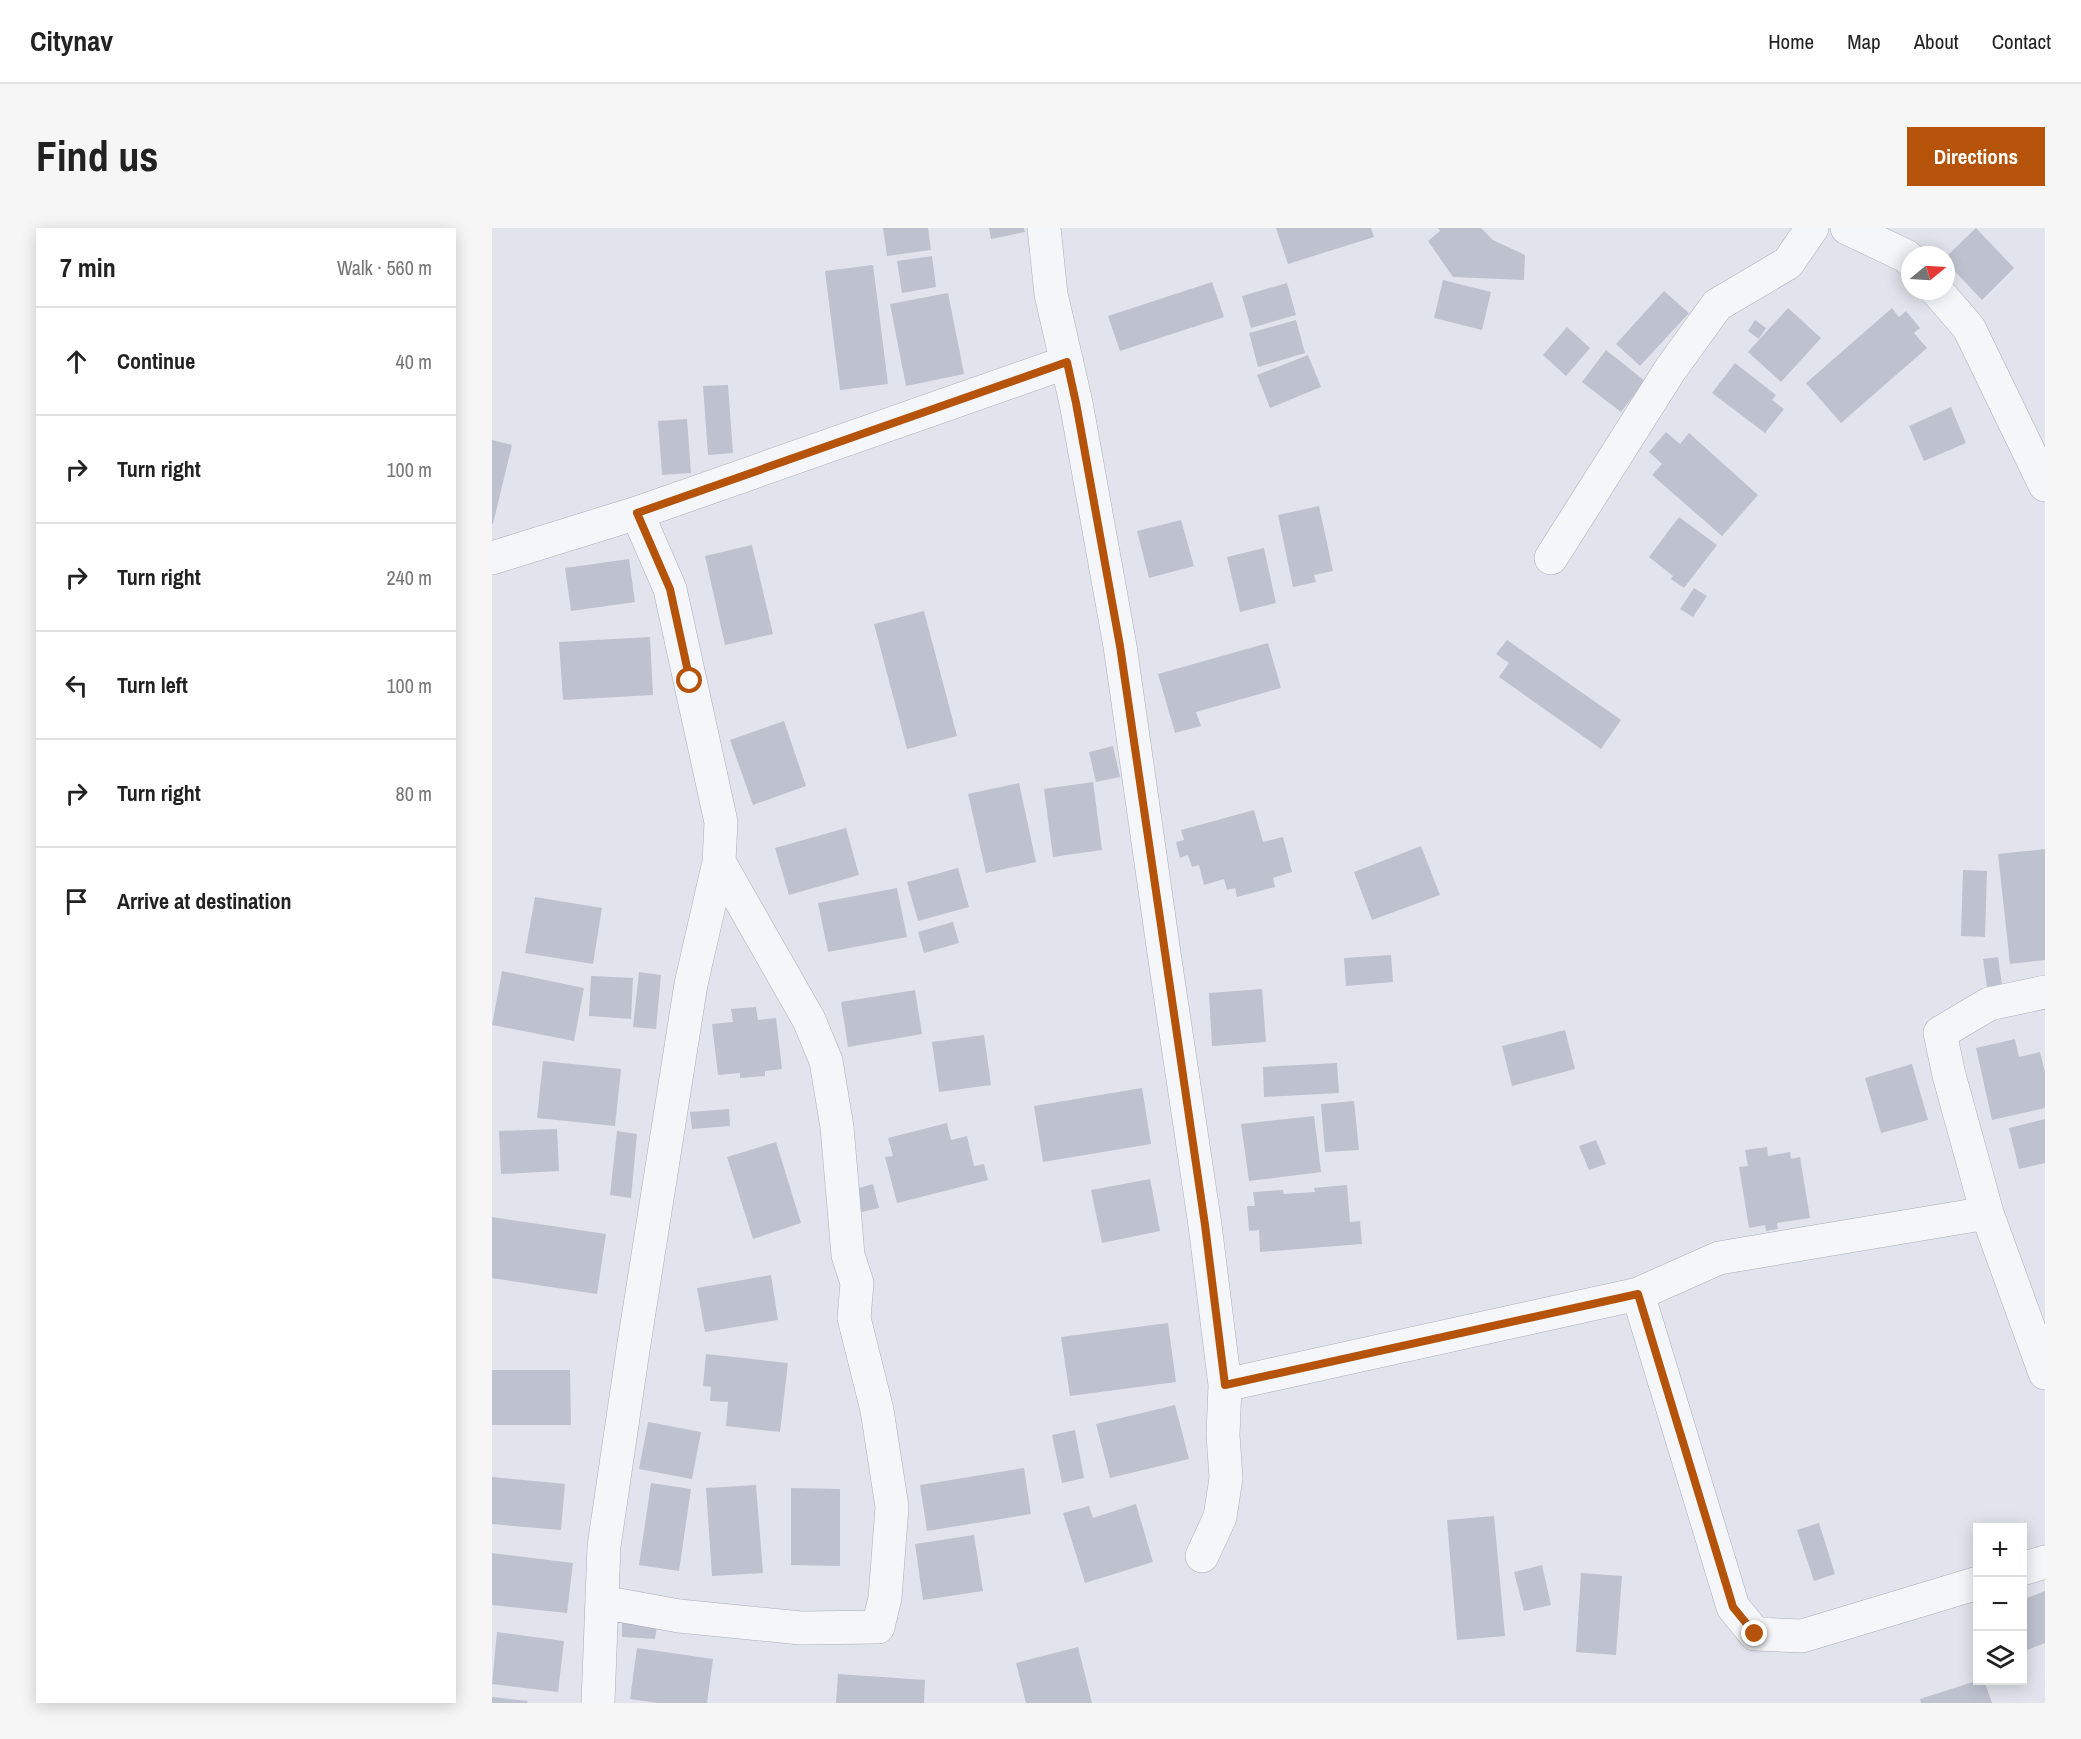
<!DOCTYPE html>
<meta charset="utf-8">
<style>
body{margin:0;font-family:"Archivo Narrow",sans-serif;background:#f6f6f6;color:#222}
.controls{position:absolute;right:18px;bottom:18px;display:grid;overflow:hidden;border-radius:0px;box-shadow:0 3px 15px #0003}
.controls button{width:54px;height:54px;display:grid;place-items:center;padding:0;border:0;border-bottom:2px solid #e0e0e0;background:#fff;color:#222;font:30px sans-serif}
.compass{position:absolute;left:1409px;top:18px;width:54px;height:54px;border-radius:50%;background:#fff;box-shadow:0 3px 15px #0003;rotate:72deg}
.stop{position:absolute;width:18px;height:18px;margin:-14px;border:4px solid #b45309;border-radius:50%;background:#fff}
.stop.end{background:#b45309;border-color:#fff;box-shadow:0 2px 6px #0008}
.list{margin:0;padding:0;list-style:none}
h2{display:flex;justify-content:space-between;align-items:center;height:78px;margin:0;padding:0 24px;font-size:26px}
h2 small{font-size:20px;font-weight:400;color:#767676}
.list li{display:grid;grid-template-columns:39px 1fr auto;gap:18px;align-items:center;box-sizing:border-box;height:108px;padding:0 24px;border-top:2px solid #e0e0e0}
.list b{display:block;font-size:22px;white-space:nowrap}
.list em{font-size:20px;font-style:normal;color:#767676}
.icon{flex:none;width:33px;height:33px;fill:none;stroke:currentColor;stroke-width:2;stroke-linecap:round;stroke-linejoin:round}
.map{position:relative;flex:none;width:1553px;height:1475px;overflow:hidden;border-radius:0px}
header{display:flex;align-items:center;gap:36px;box-sizing:border-box;height:84px;padding:0 30px;background:#fff;border-bottom:2px solid #e0e0e0}
header strong{font-size:28px}
nav{display:flex;gap:33px;margin-inline-start:auto;font-size:21px}
.intro{display:flex;align-items:center;justify-content:space-between;box-sizing:border-box;height:144px;padding:0 36px}
h1{margin:0;font-size:42px}
.button{padding:15px 27px;border-radius:0px;background:#b45309;color:#fff;font-size:21px;font-weight:700}
main{display:flex;gap:36px;padding:0 36px}
aside{flex:1;background:#fff;border-radius:0px;box-shadow:0 3px 15px #0003}
.map>svg:first-child{display:block}
</style>
<header>
<strong>Citynav</strong>
<nav><a>Home</a><a>Map</a><a>About</a><a>Contact</a></nav>
</header>
<div class="intro"><h1>Find us</h1><a class="button">Directions</a></div>
<main>
<aside>
<h2>7 min<small>Walk · 560 m</small></h2>
<ul class="list">
<li><svg class="icon" aria-label="ahead" viewBox="0 0 24 24"><path d="M12 20V5M6 11l6-6 6 6"/></svg><div><b>Continue</b></div><em>40 m</em></li>
<li><svg class="icon" aria-label="right" viewBox="0 0 24 24"><path d="M7 20v-9h11M14 6l5 5-5 5"/></svg><div><b>Turn right</b></div><em>100 m</em></li>
<li><svg class="icon" aria-label="right" viewBox="0 0 24 24"><path d="M7 20v-9h11M14 6l5 5-5 5"/></svg><div><b>Turn right</b></div><em>240 m</em></li>
<li><svg class="icon" aria-label="left" viewBox="0 0 24 24"><path d="M17 20v-9H6M10 6l-5 5 5 5"/></svg><div><b>Turn left</b></div><em>100 m</em></li>
<li><svg class="icon" aria-label="right" viewBox="0 0 24 24"><path d="M7 20v-9h11M14 6l5 5-5 5"/></svg><div><b>Turn right</b></div><em>80 m</em></li>
<li><svg class="icon" aria-label="arrive" viewBox="0 0 24 24"><path d="M6 21V4h12l-3 4 3 4H6"/></svg><div><b>Arrive at destination</b></div></li>
</ul>
</aside>
<div class="map">
<svg width="1553" height="1475" viewBox="0 0 1553 1475">
<rect width="100%" height="100%" fill="#e1e4ec"/>
<path fill="#bec2cf" d="M391,0h45l3,22 -44,6z
M497,0h35l1,4 -34,7z
M784,0h95l3,9 -86,27z
M946,0h43l12,12 32,15 -1,25 -71,-3 -25,-36 12,-10z
M1484,0l38,40 -32,32 -36,-38v-5z
M440,28l4,31 -34,6 -5,-32z
M381,37l15,119 -48,6 -15,-119z
M951,52l48,12 -9,38 -48,-12z
M720,54l12,35 -104,34 -12,-35z
M795,55l9,32 -45,13 -9,-32z
M1172,63l25,22 -49,53 -24,-22z
M456,65l16,81 -58,12 -16,-82z
M1296,80l33,30 -40,44 -33,-30z
M1400,80l7,9 7,-6 14,17 -6,5 13,15 -86,75 -35,-40z
M804,92l9,33 -47,14 -9,-34z
M1263,92l11,8 -7,11 -11,-8z
M1075,99l23,21 -24,28 -23,-21z
M1114,122l39,31 -24,31 -39,-30z
M816,127l13,32 -51,21 -13,-33z
M1243,135l41,32 -4,5 12,9 -19,24 -53,-40z
M236,157l5,68 -25,2 -5,-69z
M1459,179l15,36 -42,18 -15,-35z
M195,191l4,54 -29,2 -4,-54z
M1174,204l14,12 9,-11 69,62 -36,41 -70,-61 10,-11 -13,-12z
M0,212l20,5 -19,79h-1z
M827,278l14,65 -19,4 2,7 -23,5 -15,-72z
M1187,289l38,28 -33,43 -13,-9 2,-3 -24,-19z
M689,292l13,46 -45,12 -12,-47z
M260,317l21,89 -48,11 -20,-89z
M772,320l12,55 -36,9 -13,-55z
M137,331l6,43 -64,9 -6,-43z
M1202,360l13,8 -14,21 -13,-8z
M432,383l33,125 -50,13 -33,-125z
M158,409l3,58 -90,5 -4,-58z
M1015,412l114,80 -20,29 -102,-72 10,-14 -13,-9z
M776,415l13,45 -85,24 5,14 -26,7 -17,-59z
M292,493l22,65 -53,19 -23,-65z
M621,518l7,31 -24,5 -7,-30z
M601,554l9,68 -49,7 -9,-68z
M527,555l17,79 -50,11 -18,-79z
M762,582l9,32 20,-5 9,35 -19,6 2,9 -38,10 -2,-9 -8,2 -3,-11 -20,6 -5,-20 -7,2 -4,-12 -8,3 -4,-16 8,-2 -3,-10z
M354,600l13,47 -70,20 -14,-47z
M929,618l19,49 -68,25 -18,-48z
M1553,621v111l-35,4 -12,-110z
M466,640l11,39 -51,14 -11,-39z
M1471,642l24,1 -2,66 -24,-1z
M405,660l10,49 -79,15 -10,-49z
M43,669l67,11 -9,56 -68,-11z
M461,694l6,21 -35,10 -6,-21z
M899,727l2,27 -47,4 -2,-28z
M1506,729l4,28 -15,2 -4,-28z
M10,743l82,17 -10,53 -82,-16z
M147,744l22,3 -5,54 -23,-2z
M99,748l42,2 -2,41 -42,-3z
M770,761l4,53 -54,4 -3,-53z
M423,762l7,44 -74,13 -7,-45z
M264,779l2,13 18,-2 6,51 -17,2v5l-25,2v-5l-22,2 -6,-51 21,-2 -2,-13z
M1073,802l10,39 -63,17 -10,-40z
M492,807l7,50 -52,7 -7,-50z
M1523,811l4,18 21,-5 5,20v36l-53,12 -16,-72z
M51,833l78,8 -6,57 -78,-8z
M845,835l2,30 -75,4 -1,-30z
M1420,836l16,56 -47,13 -16,-55z
M650,860l9,56 -108,18 -9,-56z
M862,873l5,49 -34,2 -4,-48z
M237,881l1,17 -38,3 -2,-17z
M822,888l7,56 -72,9 -8,-57z
M1553,891v44l-26,6 -10,-41z
M455,895l4,17 16,-4 7,30 10,-2 4,16 -91,23 -12,-46 8,-1 -5,-18z
M65,901l2,42 -58,3 -2,-43z
M125,903l20,3 -6,64 -21,-3z
M1104,912l10,24 -17,6 -10,-24z
M284,914l25,81 -48,16 -26,-82z
M1275,919l1,9 22,-4 1,7 9,-2 10,61 -33,5 1,6 -12,2 -1,-6 -16,3 -10,-61 9,-1 -3,-16z
M658,951l10,52 -58,12 -11,-53z
M381,956l6,24 -21,5 -6,-23z
M855,957l3,37 10,-1 2,23 -102,8 -1,-22 -10,1 -2,-25h8l-2,-14 30,-2 1,4 31,-2 -1,-4z
M0,989l114,17 -9,60 -105,-16z
M279,1047l7,45 -73,12 -8,-44z
M676,1095l8,59 -106,14 -9,-59z
M214,1126l82,9 -8,69 -54,-6 2,-24 -18,-1 1,-14 -8,-1z
M0,1142h78l1,55h-79z
M683,1177l14,54 -79,19 -14,-54z
M156,1194l53,10 -9,47 -53,-10z
M583,1202l9,48 -22,5 -10,-48z
M532,1240l7,46 -104,17 -7,-46z
M0,1249l73,7 -4,46 -69,-6z
M159,1255l40,6 -12,82 -40,-6z
M264,1257l7,88 -51,3 -6,-88z
M299,1260l49,1v77l-49,-1z
M644,1276l17,58 -68,21 -22,-70 26,-7 4,12z
M1002,1288l11,120 -48,4 -10,-120z
M1327,1295l16,51 -21,7 -17,-51z
M482,1307l9,56 -60,9 -8,-56z
M0,1325l81,10 -6,50 -75,-8z
M1050,1337l9,40 -27,6 -10,-39z
M1089,1345l41,3 -6,79 -40,-3z
M1553,1363v52l-23,9v-52z
M130,1395l35,2 -2,14 -33,-2z
M5,1404l67,9 -6,51 -66,-8z
M586,1419l14,56h-66l-10,-40z
M145,1420l76,11 -6,44h-49l-28,-4z
M346,1446l87,6 -1,23h-88z
M1487,1452h5l8,23h-71l-1,-4z
M0,1469l36,4 -1,2h-35z"/>
<g fill="none" stroke-linecap="round" stroke-linejoin="round">
<g stroke="#aaadba" stroke-width="34">
<path id="minor" d="M552,0l7,66 25,109 44,243 45,314 40,265 20,160 -2,50 3,43 -6,39 -18,39
M1355,0l59,28 4,4
M1445,63l32,37 76,157
M0,330l145,-45 430,-151
M1059,330l119,-188 47,-65 71,-42 24,-35
M1553,764l-56,12 -49,29 9,42 38,138 58,160
M1146,1066l95,313 22,27 47,2 176,-53
M733,1157l413,-91 81,-36 268,-45
M1530,1341l23,-7
M110,1374l77,14 122,12 77,-1 7,-29 7,-91 -15,-97 -23,-92 3,-35 -9,-28 -11,-128 -11,-66 -17,-41 -90,-158
M106,1475l6,-157 29,-196 58,-366 28,-122 2,-40 -51,-233 -33,-76"/>
</g>
<use href="#minor" stroke="#f5f6f9" stroke-width="33"/>
</g>
<g fill="none" stroke-linecap="round" stroke-linejoin="round">
<path stroke="#b45309" stroke-width="8" d="M198,453l-20,-92 -33,-76 430,-151 9,41 44,243 85,579 20,160 413,-91 95,313 22,27"/>
</g>
</svg>
<div class="controls">
<button>+</button>
<button>−</button>
<button><svg class="icon" aria-label="layers" viewBox="0 0 24 24"><path d="M12 4l9 5-9 5-9-5zM3 14l9 5 9-5"/></svg></button>
</div>
<svg class="compass" viewBox="-18 -18 36 36"><path d="M0-13l5 13h-10z" fill="#e53935"/><path d="M0 13l5-13h-10z" fill="#767676"/></svg>
<div class="stop" style="left:198px;top:453px"></div>
<div class="stop end" style="left:1263px;top:1406px"></div>
</div>
</main>
